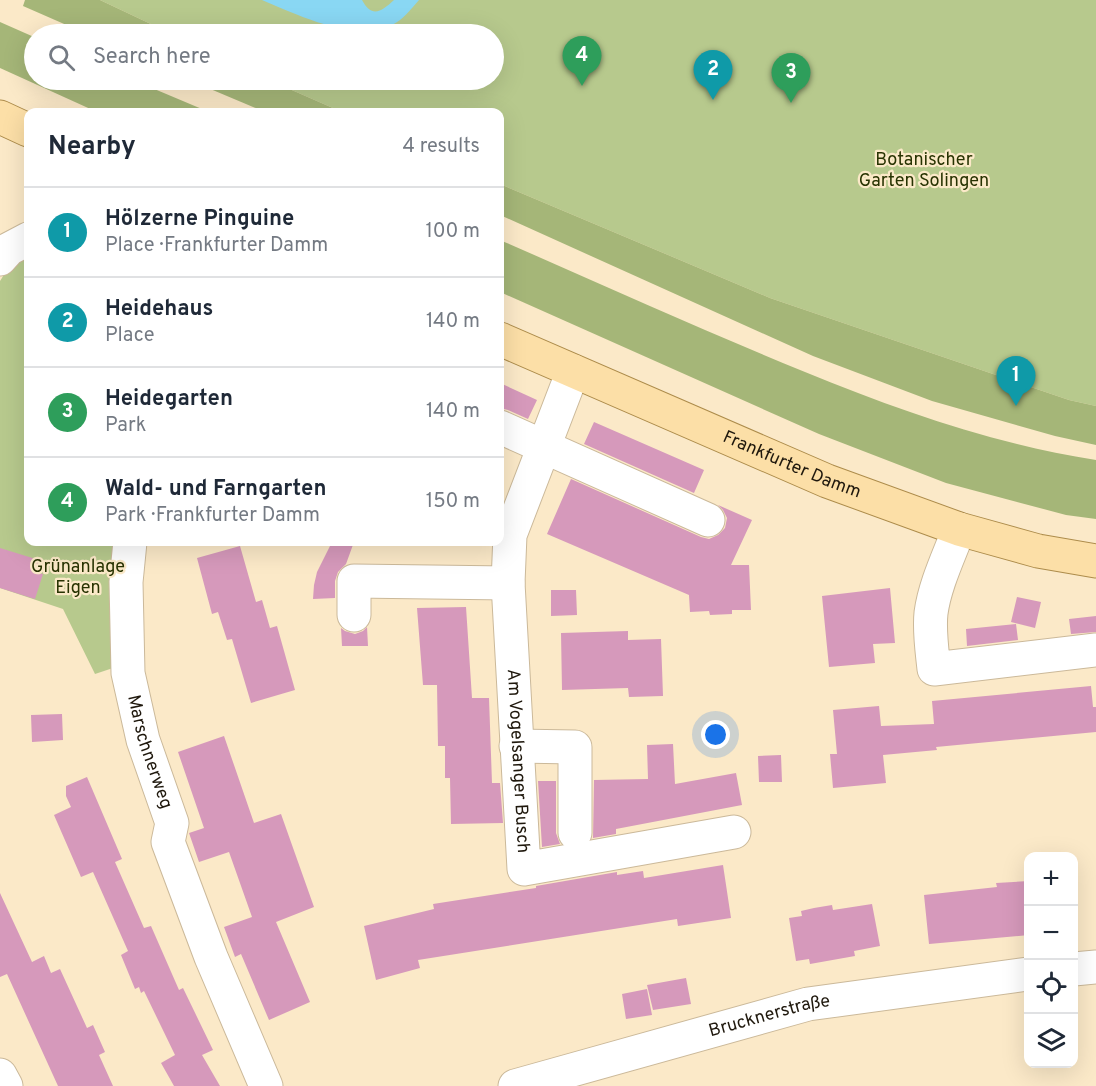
<!DOCTYPE html>
<meta charset="utf-8">
<style>
body{margin:0;font-family:Overpass,sans-serif;background:#f2f2f3;color:#1f2937}
.controls{position:absolute;right:18px;bottom:18px;display:grid;overflow:hidden;border-radius:12px;box-shadow:0 6px 24px #0002}
.controls button{width:54px;height:54px;display:grid;place-items:center;padding:0;border:0;border-bottom:2px solid #e0e1e3;background:#fff;color:#1f2937;font:30px sans-serif}
.you{position:absolute;left:716px;top:735px;width:21px;height:21px;margin:-15px;border:4px solid #fff;border-radius:50%;background:#1a73e8;box-shadow:0 0 0 9px #1a73e833}
.badge{display:grid;place-items:center;width:39px;height:39px;border-radius:50%;background:#b45309;color:#fff;font-size:20px;font-weight:700}
.pin{position:absolute;translate:-50% -50px;filter:drop-shadow(0 2px 3px #0008)}
.pin::after{content:'';position:absolute;top:32px;width:21px;height:18px;background:inherit;clip-path:polygon(0 0,100% 0,50% 100%)}
.list{margin:0;padding:0;list-style:none}
h2{display:flex;justify-content:space-between;align-items:center;height:78px;margin:0;padding:0 24px;font-size:26px}
h2 small{font-size:20px;font-weight:400;color:#747a83}
.list li{display:grid;grid-template-columns:39px 1fr auto;gap:18px;align-items:center;box-sizing:border-box;height:90px;padding:0 24px;border-top:2px solid #e0e1e3}
.list b{display:block;font-size:22px;white-space:nowrap}
.list p{margin:0;font-size:20px;white-space:nowrap;color:#747a83}
.list em{font-size:20px;font-style:normal;color:#747a83}
.icon{flex:none;width:33px;height:33px;fill:none;stroke:currentColor;stroke-width:2;stroke-linecap:round;stroke-linejoin:round}
.map{position:relative;flex:none;width:1096px;height:1086px;overflow:hidden}
.search{position:absolute;background:#fff;box-shadow:0 6px 24px #0002;left:24px;top:24px;width:480px;height:66px;display:flex;align-items:center;gap:15px;box-sizing:border-box;padding:0 21px;border-radius:33px;color:#747a83;font-size:22px}
.panel{position:absolute;background:#fff;box-shadow:0 6px 24px #0002;left:24px;top:108px;width:480px;height:438px;border-radius:12px}
.map>svg:first-child{display:block}
</style>
<div class="map">
<svg width="1096" height="1086" viewBox="0 0 1096 1086">
<rect width="100%" height="100%" fill="#fbe9c8"/>
<path fill="#b7c98d" d="M100,0h996v406l-27,-6 -299,-102 -270,-114v-72h-158l-73,-32h225v-46h-322z
M28,251v291h87l-2,126 -18,6 -32,-65 -63,-21v-307l7,-11z"/>
<path fill="#a5b678" d="M25,0h75l72,34h-85l-64,-28z
M0,22l34,15v43h99l76,32h-112l-97,-44z
M189,80h80l73,32h-77z
M500,184l270,114 299,102 27,6v39l-41,-9 -123,-35 -119,-45 -313,-141z
M500,240c101,44 202,90 305,132 96,39 188,72 291,88v59l-30,-4 -120,-32 -127,-49 -319,-142z"/>
<path fill="#89d7f3" d="M262,0h100c10,19 20,11 32,0h25c-8,9 -16,20 -27,25 -36,19 -96,-11 -130,-25z"/>
<path fill="#d699bb" d="M500,383l37,17 -9,19 -20,-9 -8,-2z
M594,422l110,48 -10,23 -110,-49z
M571,479l130,58 8,2 9,-4 7,-7 2,-10 -4,-8 -5,-5 34,15 -21,45h18l2,45h-19v4l-22,1 -1,-4 -19,1 -1,-17 -142,-61z
M332,542h22l-8,22 -8,8 -3,9v17l-22,1 1,-14 3,-13z
M240,546l16,56 6,-2 8,28 7,-2 18,64 -44,13 -19,-64 -5,1 -9,-28 -6,2 -15,-56z
M0,548l39,12 -4,12 8,2 -8,25 -35,-11z
M890,588l5,55 -22,1 2,19 -46,4 -7,-71z
M551,590h25l1,25 -26,1z
M1017,597l24,5 -6,26 -24,-6z
M466,607l6,91h17l3,85h8l3,40 -52,1 -1,-46h-5v-32h-7l-1,-61h-14l-6,-77z
M1096,616v16l-25,2 -2,-15z
M1016,624l2,16 -51,6 -1,-17z
M367,627l1,19h-26l-1,-18 4,3 10,3 8,-3z
M628,631v9l33,-1 2,57 -34,1 -1,-9 -66,2 -1,-57z
M1091,686l2,21h3v25l-160,15 1,3 -54,5 3,28 -53,5 -3,-34h7l-4,-44 46,-4 2,20 53,-2 -2,-23z
M62,714l1,26 -31,2 -1,-27z
M224,736l30,87 27,-9 33,93 -38,15 34,80 -41,18 -28,-66 -6,3 -11,-30 28,-10 -23,-65 -30,10 -10,-29 15,-5 -26,-76z
M673,744l2,40 61,-11 6,32 -126,24v5l-23,4 1,-58 54,-1 -1,-34z
M781,755l1,27h-23l-1,-26z
M87,777l35,82 -7,3 29,66 7,-2 28,64 4,-2 30,62 -11,5 18,31h-46l-13,-23 14,-8 -31,-64 -3,2 -2,-6 -4,2 -14,-34 7,-4 -35,-79 -12,5 -27,-62 17,-8 -5,-11v-10z
M538,781h18v52l4,11 -18,3z
M723,865l8,53 -53,8 -1,-7 -259,41 2,8 -44,12 -12,-54 70,-17 -1,-5 103,-16v-2l81,-14v3l26,-4 1,7z
M1029,881v54l-100,9 -5,-49 73,-8 -1,-4z
M0,893l32,69 12,-6 7,17 9,-4 27,59 6,-3 12,27 -6,3 14,31h-55l-51,-112 -7,3z
M872,904l8,42 -26,5 1,5 -45,8 -1,-5 -13,2 -7,-43 13,-2 -1,-5 13,-3 18,-3 1,5z
M686,978l5,26 -38,6 -6,-25z
M647,989l5,26 -26,4 -4,-25z"/>
<g fill="none" stroke-linecap="round" stroke-linejoin="round">
<g stroke="#cbb99a" stroke-width="35">
<g id="minor">
<path d="M0,259l9,-10 19,-10"/>
<path id="s1" d="M573,371l-63,164 -2,48 16,286 210,-37"/>
<path d="M500,427l208,93"/>
<path d="M959,529c-10,27 -24,55 -28,84 -2,18 1,37 3,56l162,-19"/>
<path id="s2" d="M130,542l-4,40 2,91 15,67 29,83 -4,19 43,115 55,129"/>
<path d="M354,615v-34l154,2"/>
<path d="M516,746l59,1v86"/>
<path d="M1074,969l22,-2"/>
<path d="M0,1075l6,11"/>
<path id="s3" d="M515,1086l293,-82 220,-30"/>
</g>
</g>
<g stroke="#ad8c4b" stroke-width="35">
<g id="major">
<path d="M0,117l28,13"/>
<path id="s4" d="M500,339l327,142 132,48 79,22 58,10"/>
</g>
</g>
<use href="#minor" stroke="#fff" stroke-width="33"/>
<use href="#major" stroke="#fcdfa7" stroke-width="33"/>
</g>
<g text-anchor="middle" dominant-baseline="central" stroke-width="4.5" stroke-linejoin="round" paint-order="stroke">
<g font-size="18" fill="#283302" stroke="#fbe9c8">
<text x="924" y="160">Botanischer<tspan x="924" dy="21">Garten Solingen</tspan></text>
<text x="78" y="567">Grünanlage<tspan x="78" dy="21">Eigen</tspan></text>
</g>
<g font-size="18" fill="#1f180d" stroke="#fbe9c8">
<text stroke="none"><textPath href="#s4" startOffset="318">Frankfurter Damm</textPath></text>
<text stroke="none"><textPath href="#s2" startOffset="213">Marschnerweg</textPath></text>
<text stroke="none"><textPath href="#s1" startOffset="402">Am Vogelsanger Busch</textPath></text>
<text stroke="none"><textPath href="#s3" startOffset="264">Brucknerstraße</textPath></text>
</g>
</g>
</svg>
<div class="controls">
<button>+</button>
<button>−</button>
<button><svg class="icon" aria-label="locate" viewBox="0 0 24 24"><circle cx="12" cy="12" r="6"/><path d="M12 2v4M12 18v4M2 12h4M18 12h4"/></svg></button>
<button><svg class="icon" aria-label="layers" viewBox="0 0 24 24"><path d="M12 4l9 5-9 5-9-5zM3 14l9 5 9-5"/></svg></button>
</div>
<div class="you"></div>
<div class="pin badge" style="left:1016px;top:406px;background:#0f9aa8">1</div>
<div class="pin badge" style="left:713px;top:100px;background:#0f9aa8">2</div>
<div class="pin badge" style="left:791px;top:103px;background:#2e9e5b">3</div>
<div class="pin badge" style="left:582px;top:86px;background:#2e9e5b">4</div>
<div class="search"><svg class="icon" aria-label="search" viewBox="0 0 24 24"><circle cx="10" cy="10" r="6"/><path d="M15 15l6 6"/></svg>Search here</div>
<section class="panel">
<h2>Nearby<small>4 results</small></h2>
<ul class="list">
<li><span class="badge" style="background:#0f9aa8">1</span><div><b>Hölzerne Pinguine</b><p>Place · Frankfurter Damm</p></div><em>100 m</em></li>
<li><span class="badge" style="background:#0f9aa8">2</span><div><b>Heidehaus</b><p>Place</p></div><em>140 m</em></li>
<li><span class="badge" style="background:#2e9e5b">3</span><div><b>Heidegarten</b><p>Park</p></div><em>140 m</em></li>
<li><span class="badge" style="background:#2e9e5b">4</span><div><b>Wald- und Farngarten</b><p>Park · Frankfurter Damm</p></div><em>150 m</em></li>
</ul>
</section>
</div>
